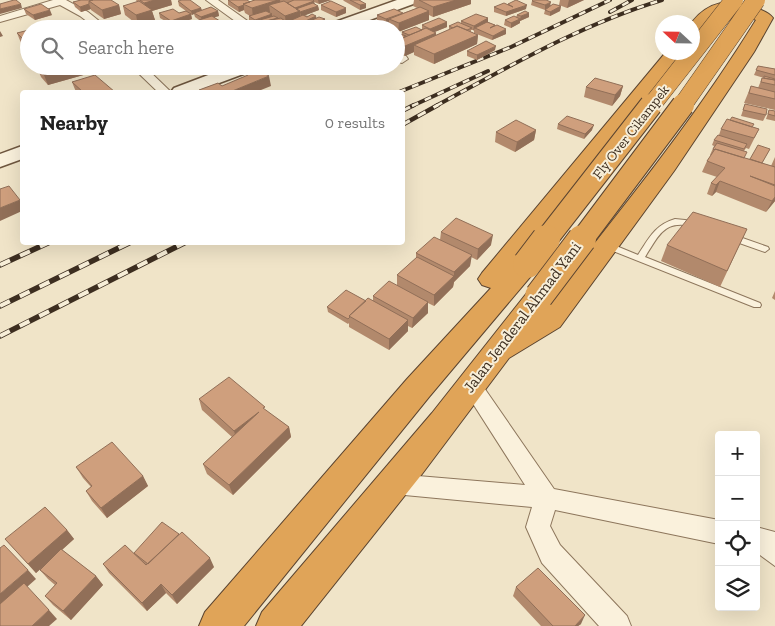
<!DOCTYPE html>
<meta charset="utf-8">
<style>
body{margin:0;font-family:"Zilla Slab",serif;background:#f6f6f6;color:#222}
.controls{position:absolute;right:15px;bottom:15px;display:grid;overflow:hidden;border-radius:5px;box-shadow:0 5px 20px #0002}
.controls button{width:45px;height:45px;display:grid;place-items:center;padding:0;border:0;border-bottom:1px solid #e0e0e0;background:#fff;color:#222;font:25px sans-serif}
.compass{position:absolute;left:655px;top:15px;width:45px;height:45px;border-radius:50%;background:#fff;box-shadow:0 5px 20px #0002;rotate:292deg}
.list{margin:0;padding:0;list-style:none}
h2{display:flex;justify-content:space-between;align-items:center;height:65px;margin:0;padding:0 20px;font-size:21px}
h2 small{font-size:16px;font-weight:400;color:#767676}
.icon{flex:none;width:28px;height:28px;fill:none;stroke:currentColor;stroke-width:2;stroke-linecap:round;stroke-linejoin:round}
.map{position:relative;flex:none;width:775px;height:626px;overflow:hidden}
.search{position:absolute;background:#fff;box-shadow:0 5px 20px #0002;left:20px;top:20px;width:385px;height:55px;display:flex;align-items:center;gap:12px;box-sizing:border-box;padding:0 18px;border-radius:28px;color:#767676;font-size:19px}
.panel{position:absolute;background:#fff;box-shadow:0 5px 20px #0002;left:20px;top:90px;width:385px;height:155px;border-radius:5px}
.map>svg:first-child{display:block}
</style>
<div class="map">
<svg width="775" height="626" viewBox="0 0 775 626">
<rect width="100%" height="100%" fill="#f0e4c8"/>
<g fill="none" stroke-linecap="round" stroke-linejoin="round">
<g stroke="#8d765c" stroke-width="2">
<path id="lane" d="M675,219l10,1 14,3 1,2 -4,2c-31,-8 -36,6 -51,30l115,46 1,2 -1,2h-6l-151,-60 -1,-2 1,-2h6l29,12c11,-17 17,-30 37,-36z
M731,234l37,13 1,2 -4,3 -37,-13 -1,-2 1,-2z
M760,542l15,11v13l-19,-14v-8z"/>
</g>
<g stroke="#8d765c" stroke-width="2">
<path id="street" d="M53,0h13l22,12 21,17h-12l-17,-13 -20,-11 -60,17v-6z
M206,0h12l41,29h-13z
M396,53l10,3 2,3 -6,4 -6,-2z
M131,66h13l27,26h-13z
M471,377l7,2 76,110 165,31v24l-164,-34 -5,16 10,19 67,71 4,10h-32l-57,-63 -16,-36 6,-20 -138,-13 -8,-3 -4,-7 4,-7 8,-3 131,11 -64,-100 3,-6z
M756,527l19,5v24l-19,-5z"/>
</g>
<g stroke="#6f573f" stroke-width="3">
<path id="secondary" d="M397,0h21l-2,3 -71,26h-23l2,-3z
M232,66h24l-2,4 -59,22h-24l3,-4z
M22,146v13l-22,8v-13z"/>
</g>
<g stroke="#5b4430" stroke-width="2">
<path id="highway" d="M721,3c13,-1 44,4 52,15l-19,34 -80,119 -114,156 -51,31 -87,116 -121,152h-45l6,-14 170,-199 98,-124 9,-2 9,2 4,7 -3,5c72,-91 146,-182 207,-281 -23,-10 -36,-13 -52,8 -4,5 -5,8 -12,10v-16c8,-10 16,-16 29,-19z
M666,52h18l-161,205 4,-2 9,3 4,6 -4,6 -107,127 -185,229h-45l6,-14 202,-233 84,-91 -9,-3 -4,-6 4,-6z"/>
</g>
<use href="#lane" fill="#faf1dc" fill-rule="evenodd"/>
<use href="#street" fill="#faf1dc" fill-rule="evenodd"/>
<use href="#secondary" fill="#faf1dc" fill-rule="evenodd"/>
<use href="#highway" fill="#e0a458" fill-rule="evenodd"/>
<g stroke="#3d2e20" stroke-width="4">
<path id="rail-far2" d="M610,12l22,-12
M399,92l112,-45 99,-47
M412,106l76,-35
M436,106c72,-39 146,-82 226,-106"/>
</g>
<g stroke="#3d2e20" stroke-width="4.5">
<path id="rail-far1" d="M402,111l12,-6
M402,125l36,-20"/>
</g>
<g stroke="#3d2e20" stroke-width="5.5">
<path id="rail" d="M0,265l50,-23
M0,306l131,-64
M0,336l186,-94"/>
</g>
<use href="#rail-far2" stroke="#f7eed8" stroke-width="2.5" stroke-dasharray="7" stroke-linecap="butt"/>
<use href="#rail-far1" stroke="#f7eed8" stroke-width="3" stroke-dasharray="9" stroke-linecap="butt"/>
<use href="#rail" stroke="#f7eed8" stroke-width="4" stroke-dasharray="11" stroke-linecap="butt"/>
<g stroke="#5b4430" stroke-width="19" stroke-linecap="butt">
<path id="highway-bridge-far2" d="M651,106l83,-106
M682,106l74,-106"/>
</g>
<g stroke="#5b4430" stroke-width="24" stroke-linecap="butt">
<path id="highway-bridge-far1" d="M545,241l106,-136
M581,241l102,-136"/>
</g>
<g stroke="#5b4430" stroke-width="30" stroke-linecap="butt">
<path id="highway-bridge" d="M527,264l19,-25
M539,296l43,-57"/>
</g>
<use href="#highway-bridge-far2" stroke="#e0a458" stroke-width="18"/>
<use href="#highway-bridge-far1" stroke="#e0a458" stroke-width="22"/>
<use href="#highway-bridge" stroke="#e0a458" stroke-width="28"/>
</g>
<path fill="#b2896c" d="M81,0l38,5 2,9 -17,5 -13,-9v-1l-10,3 -6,-5 -2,-5z
M136,0h35l1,5 -20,6 3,9 -17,5 -13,-10 -2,-9 14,-4z
M228,0l22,2 3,-1 -1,-1h79l-12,4 -5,-2v2l4,2 1,4 -15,5 13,3 8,1v5l-10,5h-55l-4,-3v-2l-7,-3v-5h1l-5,-3 -1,-3 -5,2 -11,-7z
M343,0h18h-1l6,8 -6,2 -16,-9z
M414,0h57v4l-38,13 -4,-2v5l-31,12 -1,-1v2l5,2v-3l20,-3v-4l25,-3v5l-13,5 2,1v2l13,-5v-4l12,-3v-2l27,-3v4l7,3v1l11,8 -14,6 -18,-7v-3h-3v2l7,3 -1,9 -43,20 -20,-9v-3l-9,4 -9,-4v-23h-14l7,-1v-5l-3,1 -9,-4v-5l26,-2 14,-5 -4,-2z
M560,0h24l-17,8 -8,-3z
M178,1l23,7 1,2 16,1 1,5 -5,1 10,11 -2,1h-16l-6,-4 -1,-5 -4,-3 -1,-3 -3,1 1,4 -20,6 -12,-7 -1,-5h20l7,-2 -7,-5z
M532,1l19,4 10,1 -1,5 -10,5 -6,-2 1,-4 -14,-5z
M508,4l18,5 -20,7 -12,-4v-5l14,-2z
M321,5l25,8 -10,4 -15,-7z
M24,9l28,6 -17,5 -9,-6z
M517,15l12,2 -9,4v2l-9,5 -7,-3 1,-5 11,-3z
M179,24l14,1 1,4h-14z
M29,30v19h-1l-7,-6 -4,-10z
M495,50l-18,10 -10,-4v-5z
M758,66l17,3v41l-31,-7 7,-17 7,2 4,-10h2l-10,-3z
M37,67l57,5 -46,13 -7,-8z
M72,82l43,10h-39z
M623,86l-3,10 -8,10 -28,-9 2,-10z
M745,104l21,11 -3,6 -22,-5z
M769,110l6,1v10l-9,-2z
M558,124l34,6 -8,9 -27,-10z
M753,127l6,2 -10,20 -3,-1 -2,3 1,7 4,1 21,-10 -8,14 9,3 4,-9v44l-9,11 -50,-20 -4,4 -5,-2 4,-11 6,-6 -15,-5 5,-11 4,-6h-1l4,-9 -2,-1 2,-5 5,-5 2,-6z
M536,130l-2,10 -19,12 -20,-10 1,-10z
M747,229l-27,58 -59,-26 6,-16z
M441,232l50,13 -14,15 -6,-3 -1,9 -16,16 -1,5 -19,19 -6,-3v10l-16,15 -4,-2v5l-19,19 -40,-23v-4l-1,1 -20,-12 -1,-5 39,-6h7v-5l24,-10v-11l19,-17v-5l24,-13z
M775,291v9l-3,-2z
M199,399l66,11 24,17 2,10 -58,58 -26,-21 -4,-10 29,-27 -30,-27z
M76,467l67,9 5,10 -41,32 -15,-17 -6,-10 5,-4 -8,-9z
M67,530l7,9 -12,11 34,26 7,9 -32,35 -18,-15 -8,-9 10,-11 -7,-6 -8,-9 8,-8 -12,11 -31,-34z
M134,553l80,14 -37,37 -11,-11 -19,18 -38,-38 -6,-9z
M516,587l65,37 -3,2h-37l-28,-30z"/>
<path fill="#916f58" d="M155,0h16l1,5 -20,6 3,9 -17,5 -2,-10 10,-3 -2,-9z
M278,0h2l1,8 -12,-3 1,7 -17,6 -1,-10z
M318,0h13l-12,4z
M456,0h15v4l-38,13v-10z
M569,0h15l-17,8z
M314,1l1,4 -20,4v-1z
M551,2l-1,4 -5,4v-5z
M21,4l1,4 -22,6v-5z
M89,4l2,5 -10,3 -1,-5z
M366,4v4l-6,2v-5z
M119,5l2,9 -17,5 -2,-9z
M244,5v5l-5,2 -1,-5z
M527,5l-1,4 -20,7v-4z
M318,6l1,4 -18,7 -1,-5z
M561,6l-1,5 -10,5v-4z
M201,8l1,4 -8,1v1l-2,1 -1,-4z
M346,8v5l-10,4v-5z
M50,10l2,5 -17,5 -2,-5z
M218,11l1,5 -17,5 -1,-4z
M300,11v10l-14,3 -1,-8z
M429,11v9l-31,12 1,-9z
M529,13v4l-9,4v2l-9,5v-5l9,-4 1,-3z
M191,14l1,5 -20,6 -1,-4z
M272,14v5l-16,2v3h-1v-4z
M316,16l1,5 -23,8 -1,-2z
M488,18v5l-13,5 -1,2 -1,1 1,-5z
M325,19v5l-10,5h-11z
M386,19h3v4l-3,1z
M447,22v5l-17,7v-5z
M223,23l1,5 -14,1v-2z
M266,24l1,5h-5v-4z
M193,25l1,4h-10v-1z
M506,29v5l-14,6 1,-4z
M0,31l3,5 -3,1z
M436,33v9l-22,3v7l-9,4v-10z
M478,35l-1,9 -43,20v-10z
M29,39v10h-1l-4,-9z
M496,46l-1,4 -18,10v-5z
M76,66h16l2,6 -46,13 -4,-10z
M269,76l2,10 -15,6h-26z
M623,86l-3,10 -8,10 3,-11z
M594,125l-2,5 -8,9 1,-5z
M536,130l-2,10 -19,12 2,-10z
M720,181l-4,11 -4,4 4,-11z
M775,197v4l-9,11 6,-11z
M20,200l2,5v6l-22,10v-13z
M493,235l-2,10 -14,15 1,-11z
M472,255l-2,11 -16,16 -1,5 -19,19v-11l20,-19v-4z
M428,302v11l-16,15 1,-10z
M408,320v11l-19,19v-11z
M259,412l-22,29 -3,-10z
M289,427l2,10 -58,58 -4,-10z
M143,476l5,10 -41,32 -6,-10z
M67,530l7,9 -38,34 -8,-9z
M210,558l4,9 -37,37 -5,-9z
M28,570l8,9 -36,32v-17z
M96,576l7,9 -32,35 -8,-9z
M161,584l5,9 -19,18 -5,-8z
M49,610l8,9 -8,7h-17z
M585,615l-4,9 -3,2h-3z"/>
<path fill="#cf9f7d" stroke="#916f58" d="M14,0h2l5,4 -21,5v-5z
M81,0h12l-4,1v3l-9,3 -7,-5z
M93,0h18l8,5 -17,5 -13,-9z
M140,0h15l-11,3z
M182,0h8l11,8 -10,3 -13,-10z
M228,0h19l3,2 -7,2 1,1 -6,2z
M255,0h23l-26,8 -9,-4z
M294,0h19l1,1 -19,7 -8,-5z
M350,0h9l7,4 -6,1z
M419,0h37l-23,7z
M516,0l11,5 -21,7 -12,-5 10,-4 9,4 -5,-3z
M533,0h13l5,2 -6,3 -13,-4z
M139,1l13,9 -16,5 -13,-9z
M284,1l16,10 -15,5 -16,-11z
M331,1l15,7 -10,4 -15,-7z
M313,3l5,3 -18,6 -4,-3z
M41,4l9,6 -17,5 -9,-6z
M553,4l8,2 -11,6 -5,-2z
M211,7l7,4 -17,6 -7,-4z
M420,7l9,4 -30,12 -10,-4z
M173,9l6,4 7,-2 5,3 -20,7 -12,-8z
M394,9l9,4 -17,6 -9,-4z
M266,11l6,3 -17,6 -6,-4z
M525,11l4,2 -8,3 -4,-1z
M312,14l4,2 -23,11 -6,-5 16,-7 4,2z
M476,14l12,4 -14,8 -13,-5z
M212,16l11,7 -13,4 -11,-7z
M274,16l4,2 -12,3v3l-4,1 -6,-4z
M514,16l6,3 -9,4 -6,-3z
M319,17l6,2 -21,10 -10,-1z
M281,18l14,11h-20l-9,-8z
M439,18l8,4 -17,7 -8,-4z
M187,21l6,4 -9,3 -5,-4z
M458,22l14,6 -5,2 -10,-4 -4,2 -4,-2z
M487,22l8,3 -5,3 7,-3 9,4 -13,7 -18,-8z
M52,24l5,5h-23z
M368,24l7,3 -4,2h-13z
M169,26l5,3h-15z
M457,26l21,9 -44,19 -20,-9z
M386,27l5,2h-9z
M416,27l6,3 -13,5 -7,-3z
M426,28l10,5 -31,13 -9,-4v-1z
M29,30v9l-5,1 -7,-7z
M396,33h1l9,3 -10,5z
M486,41l10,5 -19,9 -10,-4z
M39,66h37l-32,9 -7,-8z
M758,66l17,3v6l-19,-5z
M255,68l14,8 -39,16h-27l-4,-2 19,-7 4,3 26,-11 -4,-2z
M95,75l20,17h-32l-11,-10z
M764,76l11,3v1l-11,-2z
M595,78l28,8 -8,9 -29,-8z
M762,78l13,2v5l-14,-3z
M751,86l24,6v7l-26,-6z
M745,104l22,5 -1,6 -23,-5z
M769,110l6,1v5l-7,-2z
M567,116l27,9 -9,9 -27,-10z
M732,117l22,7 -2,3 -22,-7z
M727,119l32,10 -5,9 -33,-9z
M516,120l20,10 -19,12 -21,-10z
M718,135l29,9 -3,5 -30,-9z
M717,143l30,9 -3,6 -29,-9 -1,1 -1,-1z
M758,145l12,4 -8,14 -12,-4z
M715,149l60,18v18l-25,-9 25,10v11l-3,4 -52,-20 -4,4 -5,-2 14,-15 -18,-7z
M9,186l11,14 -20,8v-19z
M693,212l54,17 -20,42 -60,-26z
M456,218l37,17 -15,14 -37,-17z
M434,237l38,18 -18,17 -38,-19z
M417,257l37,19 -20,19 -37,-20z
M389,281l39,21 -15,16 -40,-22z
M346,290l20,11 -17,15 1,1 -2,2 -21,-12z
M368,298l40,22 -19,19 -40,-23z
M229,377l36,30 -2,1 26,19 -60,58 -26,-21 56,-52 -25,19 -35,-32z
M112,442l31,34 -42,32 -15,-17 6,-5 -16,-19z
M45,507l22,23 -39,34 -23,-25z
M162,522l17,12 -31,30 -14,-11z
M182,532l28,26 -38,37 -11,-11 -19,19 -39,-39 22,-19 21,20z
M4,545l24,25 -28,24v-46z
M61,549l35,27 -33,35 -18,-15 12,-13 -17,-13z
M538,568l47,47 -10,11h-22l-37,-39z
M24,583l25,27 -17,16h-32v-22z"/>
<g text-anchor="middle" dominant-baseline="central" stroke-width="4" stroke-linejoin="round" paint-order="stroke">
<g font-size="14" fill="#3d2e20" stroke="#f7eed8">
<text transform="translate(631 132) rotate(-52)">Fly Over Cikampek</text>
</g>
<g font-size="16" fill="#3d2e20" stroke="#f7eed8">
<text transform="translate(522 317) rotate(-53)">Jalan Jenderal Ahmad Yani</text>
</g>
</g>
</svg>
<div class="controls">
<button>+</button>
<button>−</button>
<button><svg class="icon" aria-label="locate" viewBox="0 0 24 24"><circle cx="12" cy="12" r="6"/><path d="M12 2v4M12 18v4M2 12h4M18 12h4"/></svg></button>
<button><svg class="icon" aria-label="layers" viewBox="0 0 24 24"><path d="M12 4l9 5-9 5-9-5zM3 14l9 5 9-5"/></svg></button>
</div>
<svg class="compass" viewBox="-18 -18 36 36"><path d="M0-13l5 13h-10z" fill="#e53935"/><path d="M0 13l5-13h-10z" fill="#767676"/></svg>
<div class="search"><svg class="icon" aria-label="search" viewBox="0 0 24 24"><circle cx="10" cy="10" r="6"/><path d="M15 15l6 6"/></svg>Search here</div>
<section class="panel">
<h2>Nearby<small>0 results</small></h2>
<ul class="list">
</ul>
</section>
</div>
